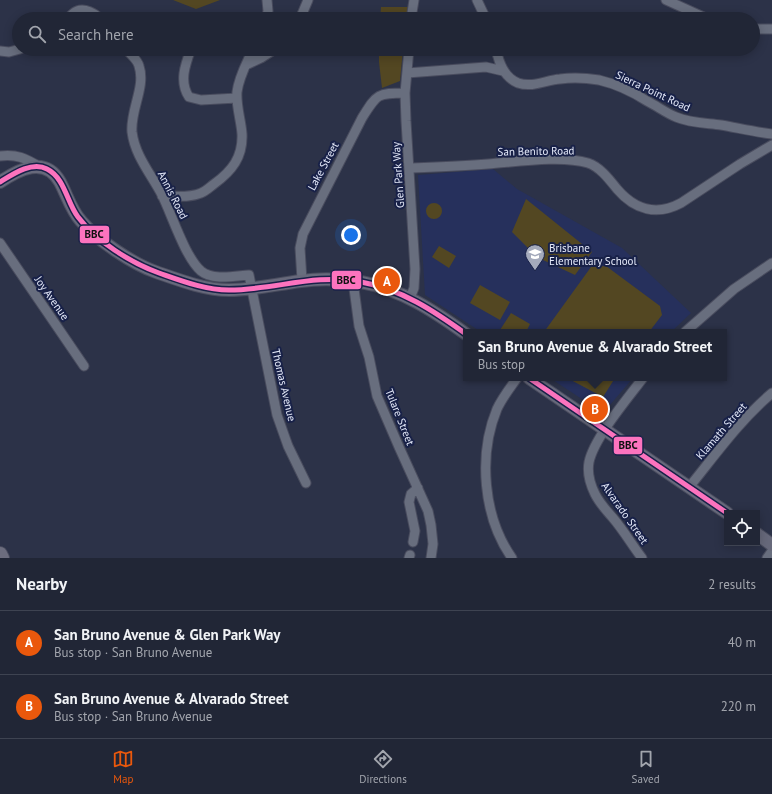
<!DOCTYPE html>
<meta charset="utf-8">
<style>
body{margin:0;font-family:"PT Sans",sans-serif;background:#292e3e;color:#f1f3f6}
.controls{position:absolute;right:12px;bottom:12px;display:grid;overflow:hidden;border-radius:0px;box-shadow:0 2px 10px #0003}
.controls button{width:36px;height:36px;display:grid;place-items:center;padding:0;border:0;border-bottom:1px solid #3e4351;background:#212636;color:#f1f3f6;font:20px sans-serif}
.you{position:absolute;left:351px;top:235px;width:14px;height:14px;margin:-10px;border:3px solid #fff;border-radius:50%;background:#1a73e8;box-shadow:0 0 0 6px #1a73e833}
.badge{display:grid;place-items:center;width:26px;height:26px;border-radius:50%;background:#ea580c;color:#fff;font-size:13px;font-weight:700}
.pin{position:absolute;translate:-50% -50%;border:2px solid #fff;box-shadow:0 1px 4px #0006}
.popup{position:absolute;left:463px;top:329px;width:264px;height:52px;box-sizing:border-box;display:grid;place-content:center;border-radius:0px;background:#212636;filter:drop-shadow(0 1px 3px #0005);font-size:13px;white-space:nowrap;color:#a2a5ad}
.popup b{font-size:15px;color:#f1f3f6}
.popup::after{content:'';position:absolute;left:50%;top:100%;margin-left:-8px;border:8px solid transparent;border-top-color:#212636}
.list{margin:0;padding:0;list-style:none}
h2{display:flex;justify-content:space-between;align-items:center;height:52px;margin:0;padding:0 16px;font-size:17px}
h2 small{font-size:13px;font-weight:400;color:#a2a5ad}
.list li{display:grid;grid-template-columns:26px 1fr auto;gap:12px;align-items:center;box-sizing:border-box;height:64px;padding:0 16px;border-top:1px solid #3e4351}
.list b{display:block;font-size:15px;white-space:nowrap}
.list p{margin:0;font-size:13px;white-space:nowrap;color:#a2a5ad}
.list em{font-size:13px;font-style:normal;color:#a2a5ad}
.icon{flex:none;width:22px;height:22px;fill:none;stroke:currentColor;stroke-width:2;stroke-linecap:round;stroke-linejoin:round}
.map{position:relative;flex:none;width:772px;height:558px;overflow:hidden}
.search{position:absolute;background:#212636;box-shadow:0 2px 10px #0003;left:12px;right:12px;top:12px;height:44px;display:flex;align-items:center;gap:10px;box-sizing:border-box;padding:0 14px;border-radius:22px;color:#a2a5ad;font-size:15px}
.sheet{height:180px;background:#212636}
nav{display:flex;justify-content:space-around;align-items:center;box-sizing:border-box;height:56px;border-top:1px solid #3e4351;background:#212636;font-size:11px;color:#a2a5ad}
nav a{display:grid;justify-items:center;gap:2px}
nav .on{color:#ea580c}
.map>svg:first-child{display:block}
</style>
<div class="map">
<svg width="772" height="558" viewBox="0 0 772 558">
<rect width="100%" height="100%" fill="#2c3248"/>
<path fill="#26305c" d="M493,169l24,20 105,59 69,65 -20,19h-190l-56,-37 -7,-120z
M550,378h83l-30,35z"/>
<path fill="#534722" d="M173,0h47l-24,9z
M381,7h27l-2,12h-26z
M379,49h24l-3,32 -18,7 -3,-26z
M526,199l66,53 -17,23 -32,-15 -13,-10 -18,-18z
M426 211a8 8 0 1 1 16 0a8 8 0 1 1-16 0Z
M439,246l17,10 -7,12 -17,-11z
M606,266l54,40 2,9 -13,17h-105l47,-65z
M480,285l30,17 -10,18 -30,-17z
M511,313l19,11 -4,8h-22l-4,-2z
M567,378h48l-12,19z"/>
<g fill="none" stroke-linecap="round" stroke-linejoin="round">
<g stroke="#494c5e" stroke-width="11">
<path id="street" d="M477,0l9,19
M666,0l42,19
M67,19c3,-2 6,-7 10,-8 8,-3 18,2 23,8
M266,19l2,-8 -1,-11
M300,19l8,-19
M411,19l3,-19
M753,29h19
M126,49c4,5 12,11 13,17 7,21 -9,44 -7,66 3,24 19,42 30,63 10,20 23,62 39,76 12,10 34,5 48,4l28,140 11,31 18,37
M191,49c-6,16 -12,33 -2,48l12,3 36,-2
M409,49l-4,44 1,28 9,148 -1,19 -4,10
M496,49c3,14 8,28 22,34 15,5 28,-3 42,-4 13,-2 27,-1 39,1 17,4 34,12 48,21 10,5 19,12 29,16 14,6 30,6 45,8 17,3 34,7 51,9
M0,51l9,1 11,-3
M246,65l15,-7 14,-9
M407,73l79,-6 17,4
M0,156c17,-2 25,2 40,11
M409,168c26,-1 53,-2 79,-4 28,-2 73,-9 100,-1 12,4 21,16 29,26 18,21 40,27 64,14l59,-39 32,-19
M162,196c12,0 28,2 39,-3 5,-2 9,-6 13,-9 18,-13 29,-27 28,-50 -1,-14 -6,-28 -5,-42 2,-16 10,-29 16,-43
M0,243l84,123
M302,280l-2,-32 3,-14 59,-116c15,-24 15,-25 43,-25
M353,281l6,45 10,31 8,39 22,51 29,64 3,14 2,19 -2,14
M685,332l49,-43 38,-26
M690,486c26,-32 50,-66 82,-93
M413,542l2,-11 -6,-29 2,-8 7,-6
M409,558l1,-3
M512,558c-29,-41 -34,-103 -15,-149 5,-11 13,-21 20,-31
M642,558c-10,-13 -18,-27 -29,-40 -6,-7 -13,-14 -18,-24 -5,-10 -8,-21 -6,-32 5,-24 39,-64 54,-84
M767,558l5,-7"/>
</g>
<g stroke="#494c5e" stroke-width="14">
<path id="secondary" d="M0,182c18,-12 45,-27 60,0 7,13 11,28 21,39 16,19 52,43 75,51 23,8 49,18 73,18 24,0 48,-6 72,-9 20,-3 41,-2 60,1 40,7 73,29 105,52
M529,378l198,135
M757,534l15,11"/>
</g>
<g stroke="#494c5e" stroke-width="16">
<path id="primary" d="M0,554l2,4"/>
</g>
<use href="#street" stroke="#686e7e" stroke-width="9"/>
<use href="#secondary" stroke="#67697b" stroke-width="12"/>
<use href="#primary" stroke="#6c6d7e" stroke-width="14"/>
<g stroke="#182148" stroke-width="8">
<path id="bus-1" d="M0,182c13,-8 32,-21 47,-13 18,9 20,34 31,48 18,24 53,46 81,56 23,8 46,17 70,17 46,0 85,-17 132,-8 40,7 73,29 105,52
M529,378l198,135"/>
</g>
<use href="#bus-1" stroke="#fc73be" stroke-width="5"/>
</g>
<defs>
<g id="school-pin" transform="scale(1)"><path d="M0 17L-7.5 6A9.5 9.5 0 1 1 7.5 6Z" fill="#a4aabc" stroke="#182148"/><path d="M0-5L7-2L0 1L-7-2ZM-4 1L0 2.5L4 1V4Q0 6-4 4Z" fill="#fff"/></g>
</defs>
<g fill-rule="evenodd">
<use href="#school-pin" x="535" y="254"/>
</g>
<g text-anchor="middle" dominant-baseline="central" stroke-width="4" stroke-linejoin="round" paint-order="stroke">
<g font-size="11" fill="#e5eafa" stroke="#182148">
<text transform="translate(653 91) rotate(25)">Sierra Point Road</text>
<text transform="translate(536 151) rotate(-1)">San Benito Road</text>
<text transform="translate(323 166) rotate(-62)">Lake Street</text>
<text transform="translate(398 175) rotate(-94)">Glen Park Way</text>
<text transform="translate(173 195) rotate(63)">Annis Road</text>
<text transform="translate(52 298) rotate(55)">Joy Avenue</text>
<text transform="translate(284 385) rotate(77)">Thomas Avenue</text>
<text transform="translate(400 417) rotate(68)">Tulare Street</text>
<text transform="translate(721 431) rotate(-49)">Klamath Street</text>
<text transform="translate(625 513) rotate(55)">Alvarado Street</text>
</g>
<g font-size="11" fill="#e5eafa" stroke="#182148" text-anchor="start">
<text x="549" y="248">Brisbane<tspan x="549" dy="13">Elementary School</tspan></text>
</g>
</g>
<g stroke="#182148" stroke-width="1.5">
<rect x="79" y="225" width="31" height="19" rx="4" fill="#fc73be"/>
<rect x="331" y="270" width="31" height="20" rx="4" fill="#fc73be"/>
<rect x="613" y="436" width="30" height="19" rx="4" fill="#fc73be"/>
</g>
<g font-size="11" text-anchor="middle" font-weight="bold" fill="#111">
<text x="94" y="238">BBC</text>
<text x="346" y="284">BBC</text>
<text x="628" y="449">BBC</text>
</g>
</svg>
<div class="controls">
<button><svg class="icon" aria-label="locate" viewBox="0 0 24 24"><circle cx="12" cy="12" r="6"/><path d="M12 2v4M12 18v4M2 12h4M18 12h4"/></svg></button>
</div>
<div class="you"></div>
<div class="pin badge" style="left:387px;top:281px">A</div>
<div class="pin badge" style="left:595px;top:409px">B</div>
<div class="popup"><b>San Bruno Avenue &amp; Alvarado Street</b>Bus stop</div>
<div class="search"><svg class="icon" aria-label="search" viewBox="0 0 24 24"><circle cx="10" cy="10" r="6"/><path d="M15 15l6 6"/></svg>Search here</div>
</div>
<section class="sheet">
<h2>Nearby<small>2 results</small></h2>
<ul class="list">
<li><span class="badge">A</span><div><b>San Bruno Avenue &amp; Glen Park Way</b><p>Bus stop · San Bruno Avenue</p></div><em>40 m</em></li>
<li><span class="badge">B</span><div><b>San Bruno Avenue &amp; Alvarado Street</b><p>Bus stop · San Bruno Avenue</p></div><em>220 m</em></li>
</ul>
</section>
<nav>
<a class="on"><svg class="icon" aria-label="map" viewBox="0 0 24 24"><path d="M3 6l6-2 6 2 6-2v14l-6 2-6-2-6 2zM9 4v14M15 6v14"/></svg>Map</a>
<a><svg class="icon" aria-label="directions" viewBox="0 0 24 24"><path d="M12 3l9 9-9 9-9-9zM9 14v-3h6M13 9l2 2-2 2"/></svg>Directions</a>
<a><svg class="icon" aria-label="saved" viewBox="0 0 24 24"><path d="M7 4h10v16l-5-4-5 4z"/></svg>Saved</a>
</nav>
